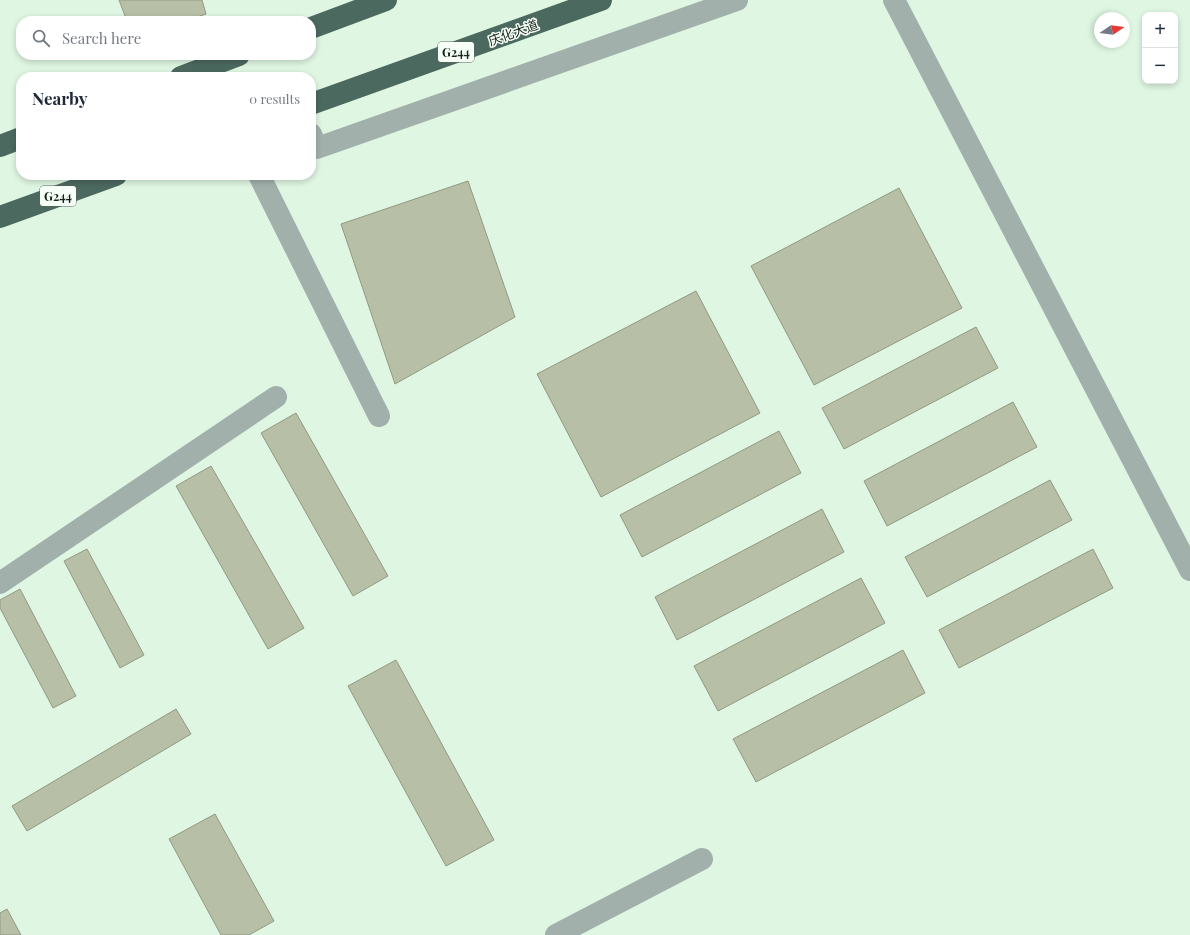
<!DOCTYPE html>
<meta charset="utf-8">
<style>
body{margin:0;font-family:"Playfair Display","Noto Sans SC",serif;background:#f2f2f3;color:#1f2937}
.controls{position:absolute;right:12px;top:12px;display:grid;overflow:hidden;border-radius:8px;box-shadow:0 2px 6px #0003}
.controls button{width:36px;height:36px;display:grid;place-items:center;padding:0;border:0;border-bottom:1px solid #e0e1e3;background:#fff;color:#1f2937;font:20px sans-serif}
.compass{position:absolute;left:1094px;top:12px;width:36px;height:36px;border-radius:50%;background:#fff;box-shadow:0 2px 6px #0003;rotate:77deg}
.list{margin:0;padding:0;list-style:none}
h2{display:flex;justify-content:space-between;align-items:center;height:52px;margin:0;padding:0 16px;font-size:17px}
h2 small{font-size:13px;font-weight:400;color:#747a83}
.icon{flex:none;width:22px;height:22px;fill:none;stroke:currentColor;stroke-width:2;stroke-linecap:round;stroke-linejoin:round}
.map{position:relative;flex:none;width:1190px;height:935px;overflow:hidden}
.search{position:absolute;background:#fff;box-shadow:0 2px 6px #0003;left:16px;top:16px;width:300px;height:44px;display:flex;align-items:center;gap:10px;box-sizing:border-box;padding:0 14px;border-radius:16px;color:#747a83;font-size:15px}
.panel{position:absolute;background:#fff;box-shadow:0 2px 6px #0003;left:16px;top:72px;width:300px;height:108px;border-radius:16px}
.map>svg:first-child{display:block}
</style>
<div class="map">
<svg width="1190" height="935" viewBox="0 0 1190 935">
<rect width="100%" height="100%" fill="#dff6e2"/>
<path fill="#b7c0a7" stroke="#919981" d="M119,0h83l4,14 -21,7h-58z
M468,181l47,136 -120,67 -54,-160z
M899,188l63,120 -148,77 -63,-119z
M696,291l64,122 -159,84 -64,-123z
M976,327l22,41 -154,81 -22,-41z
M1013,402l24,45 -150,79 -23,-45z
M296,413l92,163 -35,20 -92,-163z
M779,431l22,42 -159,84 -22,-42z
M211,466l93,162 -36,21 -92,-163z
M1050,480l22,40 -145,77 -22,-40z
M822,509l22,43 -167,88 -22,-43z
M87,549l57,106 -24,13 -56,-107z
M1093,549l20,39 -154,80 -20,-38z
M861,578l24,45 -167,88 -24,-45z
M20,589l56,107 -23,12 -53,-100v-8z
M903,650l22,43 -169,89 -23,-43z
M396,660l98,180 -48,26 -98,-180z
M176,709l15,25 -164,97 -15,-25z
M215,814l59,107 -25,14h-28l-52,-96z
M7,909l14,26h-21v-22z"/>
<g fill="none" stroke-linecap="round" stroke-linejoin="round">
<path stroke="#a2b0ac" stroke-width="22" d="M894,0l296,570
M311,134l6,14 420,-148
M259,175l120,241
M0,583l276,-186
M556,935l146,-76"/>
<path stroke="#4c6960" stroke-width="22" d="M311,28l75,-28
M181,77l58,-22
M311,104l290,-104
M0,146l21,-8
M0,217l116,-42"/>
</g>
<g text-anchor="middle" dominant-baseline="central" stroke-width="3" stroke-linejoin="round" paint-order="stroke">
<g fill="#f6fff7" stroke="#5c655e" stroke-width="1">
<rect x="438" y="42" width="36" height="20" rx="3"/>
<rect x="40" y="186" width="36" height="20" rx="3"/>
</g>
<g font-size="12" font-weight="bold" fill="#1a231c">
<text x="456" y="52">G244</text>
<text x="58" y="196">G244</text>
</g>
<g font-size="13" fill="#1a231c" stroke="#f6fff7">
<text transform="translate(513 32) rotate(-20)">庆化大道</text>
</g>
</g>
</svg>
<div class="controls">
<button>+</button>
<button>−</button>
</div>
<svg class="compass" viewBox="-18 -18 36 36"><path d="M0-13l5 13h-10z" fill="#e53935"/><path d="M0 13l5-13h-10z" fill="#747a83"/></svg>
<div class="search"><svg class="icon" aria-label="search" viewBox="0 0 24 24"><circle cx="10" cy="10" r="6"/><path d="M15 15l6 6"/></svg>Search here</div>
<section class="panel">
<h2>Nearby<small>0 results</small></h2>
<ul class="list">
</ul>
</section>
</div>
